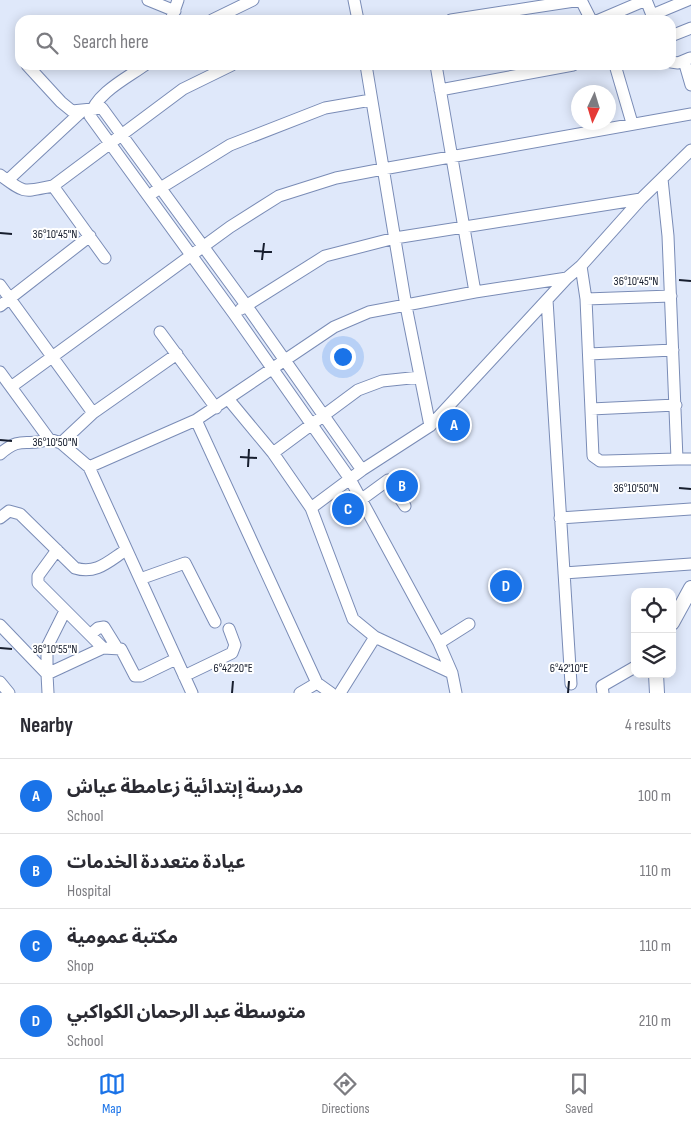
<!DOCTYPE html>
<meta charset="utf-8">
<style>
body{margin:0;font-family:"Sofia Sans Condensed","Noto Sans Arabic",sans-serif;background:#f2f2f3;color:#2b2b33}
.controls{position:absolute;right:15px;bottom:15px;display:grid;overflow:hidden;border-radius:10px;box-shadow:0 2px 12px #0003}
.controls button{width:45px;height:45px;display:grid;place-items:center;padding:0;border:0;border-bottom:1px solid #e1e1e2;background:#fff;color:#2b2b33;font:25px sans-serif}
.compass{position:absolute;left:571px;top:85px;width:45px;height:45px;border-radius:50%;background:#fff;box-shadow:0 2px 12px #0003;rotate:184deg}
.you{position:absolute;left:342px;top:356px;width:18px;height:18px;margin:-12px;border:4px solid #fff;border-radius:50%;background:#1a73e8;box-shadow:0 0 0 8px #1a73e833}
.badge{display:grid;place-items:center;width:32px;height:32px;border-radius:50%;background:#1a73e8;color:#fff;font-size:16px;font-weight:700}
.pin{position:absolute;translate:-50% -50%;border:2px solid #fff;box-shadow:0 1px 5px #0006}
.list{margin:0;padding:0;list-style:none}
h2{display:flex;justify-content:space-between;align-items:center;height:65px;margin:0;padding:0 20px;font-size:21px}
h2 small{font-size:16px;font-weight:400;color:#7c7c81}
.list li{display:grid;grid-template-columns:32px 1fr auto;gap:15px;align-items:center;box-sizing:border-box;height:75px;padding:0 20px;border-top:1px solid #e1e1e2}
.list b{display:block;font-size:19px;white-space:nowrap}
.list p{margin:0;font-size:16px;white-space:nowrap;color:#7c7c81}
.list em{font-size:16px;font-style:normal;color:#7c7c81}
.icon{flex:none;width:28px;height:28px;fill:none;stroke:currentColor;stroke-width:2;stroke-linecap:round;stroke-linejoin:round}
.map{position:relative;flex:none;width:691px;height:693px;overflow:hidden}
.search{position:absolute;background:#fff;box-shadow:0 2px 12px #0003;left:15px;right:15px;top:15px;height:55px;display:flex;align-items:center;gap:12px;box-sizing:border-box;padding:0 18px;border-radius:15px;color:#7c7c81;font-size:19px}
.sheet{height:365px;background:#fff}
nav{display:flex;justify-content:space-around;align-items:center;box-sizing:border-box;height:70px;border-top:1px solid #e1e1e2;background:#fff;font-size:14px;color:#7c7c81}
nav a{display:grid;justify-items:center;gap:2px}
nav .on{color:#1a73e8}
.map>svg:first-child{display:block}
</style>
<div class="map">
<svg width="691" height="693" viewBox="0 0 691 693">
<rect width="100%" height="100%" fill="#dfe8fa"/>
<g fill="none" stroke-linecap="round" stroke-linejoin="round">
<g stroke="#7a8cb6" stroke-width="13">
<path id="minor" d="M148,0l27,11
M354,0l4,20
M581,0l10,20
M652,15l36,-15
M171,20l7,-20
M212,20l41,-20
M451,20l130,-20
M599,20l47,-20 8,20
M671,36l20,-8
M684,61l7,24
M671,62l7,1 12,-5
M27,65l34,37 11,9 30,-3 144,197 116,165
M145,65c-18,13 -49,28 -55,51l144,198 116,165 89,164 13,30 4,20
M366,65l40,241 24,120
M436,65l39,227
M615,65l17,58
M440,90l133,-25
M0,175c26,19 22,17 53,11l130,-97 49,-24
M8,180l73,-68
M53,186l52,72
M154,192l76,-47 95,-37 46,-8
M581,266l5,33 7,157 7,5h6l71,-2 -9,-223 -6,-57
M0,285l93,128
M586,299l85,-3
M547,300l24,384
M0,306l90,-70
M241,309l84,-53 70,-18 246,-39
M160,332l56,76
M589,354l84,-4
M0,372l49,67 12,4 28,24 103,226
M11,387l219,-160 49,-31 57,-18 47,-9 308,-55
M229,400l44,53 38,55
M591,409l85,-4
M196,420l121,263 14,10
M61,443l32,-30 84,-59
M273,453l85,-63 24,-9 38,-4
M0,454c23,-20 26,-6 49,-15
M677,459h14
M89,467l107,-47 138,-93 35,-15 106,-20 92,-14
M362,499l26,-19 17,26
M0,518l9,-7 11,3 55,54c21,7 34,-7 51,-18
M560,518l131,-9
M57,550l-19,26v7l65,65
M564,573l127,-9
M140,579l45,-16 30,59
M65,611l-18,36v27l56,-26 18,1 14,27h6l35,-17
M0,625l47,49 1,19
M90,635l8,-7 6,-1 13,21
M439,643l30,-19
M452,673l-77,-36 -22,-18 -42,-111 51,-38 68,-44 137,-148 14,-12 60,-67 50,-49
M184,676l48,-23 3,-8 -6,-16
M0,682l9,11
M300,693l17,-10
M340,693l35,-56
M603,693l-1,-7 33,-19"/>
</g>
<g stroke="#7a8cb6" stroke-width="16">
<path id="major" d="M672,623l19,-35
M656,674l1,19"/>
</g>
<use href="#minor" stroke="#fff" stroke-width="11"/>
<use href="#major" stroke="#fff" stroke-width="14"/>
</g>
<path fill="none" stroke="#171e2e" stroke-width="2" d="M0,233l12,1M254,251l18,1M262,260l2,-17M679,280l12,1M0,440l12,1M240,457l17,1M248,467l1,-18M679,488l12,1M0,648l12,1M232,693l1,-12M568,693l1,-12"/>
<g font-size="12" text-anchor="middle" fill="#171e2e" stroke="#fff" stroke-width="4" stroke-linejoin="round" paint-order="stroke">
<text x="55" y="238">36°10'45"N</text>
<text x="636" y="285">36°10'45"N</text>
<text x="55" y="446">36°10'50"N</text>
<text x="636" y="492">36°10'50"N</text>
<text x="55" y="653">36°10'55"N</text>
<text x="233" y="672">6°42'20"E</text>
<text x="569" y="672">6°42'10"E</text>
</g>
</svg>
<div class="controls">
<button><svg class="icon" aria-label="locate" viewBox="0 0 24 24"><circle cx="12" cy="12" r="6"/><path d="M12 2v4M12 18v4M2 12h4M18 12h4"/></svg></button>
<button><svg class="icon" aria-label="layers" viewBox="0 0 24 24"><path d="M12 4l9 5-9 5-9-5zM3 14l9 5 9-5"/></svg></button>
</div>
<svg class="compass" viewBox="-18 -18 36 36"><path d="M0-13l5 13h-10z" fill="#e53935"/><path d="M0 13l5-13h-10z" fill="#7c7c81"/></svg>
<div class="you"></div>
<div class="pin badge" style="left:454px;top:425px">A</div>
<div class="pin badge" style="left:402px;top:486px">B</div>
<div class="pin badge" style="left:348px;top:509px">C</div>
<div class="pin badge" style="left:506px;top:586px">D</div>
<div class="search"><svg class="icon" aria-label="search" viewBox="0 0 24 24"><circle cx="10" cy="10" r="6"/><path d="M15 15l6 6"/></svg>Search here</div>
</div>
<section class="sheet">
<h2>Nearby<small>4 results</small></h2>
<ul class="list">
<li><span class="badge">A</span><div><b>مدرسة إبتدائية زعامطة عياش</b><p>School</p></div><em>100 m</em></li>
<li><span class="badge">B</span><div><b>عيادة متعددة الخدمات</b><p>Hospital</p></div><em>110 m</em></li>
<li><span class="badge">C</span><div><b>مكتبة عمومية</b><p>Shop</p></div><em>110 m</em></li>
<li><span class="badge">D</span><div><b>متوسطة عبد الرحمان الكواكبي</b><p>School</p></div><em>210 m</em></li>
</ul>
</section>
<nav>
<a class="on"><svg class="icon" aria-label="map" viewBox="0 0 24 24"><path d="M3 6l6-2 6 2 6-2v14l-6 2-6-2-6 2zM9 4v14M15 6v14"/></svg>Map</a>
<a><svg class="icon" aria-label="directions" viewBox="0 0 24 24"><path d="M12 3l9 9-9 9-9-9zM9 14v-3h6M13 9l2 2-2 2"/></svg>Directions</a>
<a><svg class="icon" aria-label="saved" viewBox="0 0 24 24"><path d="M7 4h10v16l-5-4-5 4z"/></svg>Saved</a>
</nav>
